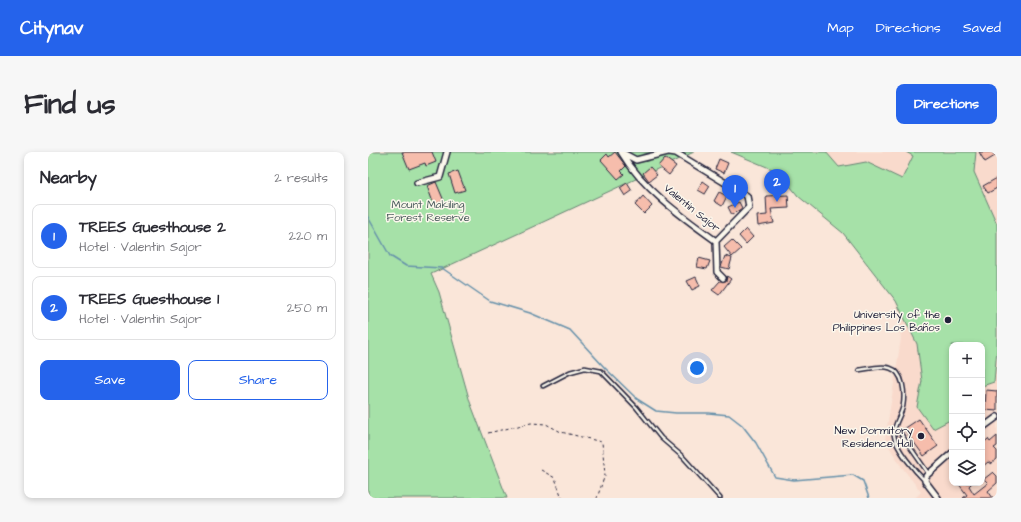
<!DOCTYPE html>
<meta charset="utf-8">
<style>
body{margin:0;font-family:"Architects Daughter",sans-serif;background:#f7f7f7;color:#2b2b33}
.controls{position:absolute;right:12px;bottom:12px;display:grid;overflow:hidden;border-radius:8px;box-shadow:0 2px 6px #0003}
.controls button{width:36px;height:36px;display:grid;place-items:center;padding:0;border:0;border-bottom:1px solid #e1e1e2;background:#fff;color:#2b2b33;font:20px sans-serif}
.you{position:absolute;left:329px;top:216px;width:14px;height:14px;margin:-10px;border:3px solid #fff;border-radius:50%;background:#1a73e8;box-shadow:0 0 0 6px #1a73e833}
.badge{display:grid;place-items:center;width:26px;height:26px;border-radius:50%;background:#2563eb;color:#fff;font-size:13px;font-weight:700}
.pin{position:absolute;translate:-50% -33px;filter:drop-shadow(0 1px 2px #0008)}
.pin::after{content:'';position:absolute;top:21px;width:14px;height:12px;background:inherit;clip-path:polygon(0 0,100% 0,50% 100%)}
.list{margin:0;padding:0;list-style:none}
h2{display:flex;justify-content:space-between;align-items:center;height:52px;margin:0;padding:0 16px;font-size:17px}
h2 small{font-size:13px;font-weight:400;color:#7c7c81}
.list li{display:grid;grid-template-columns:26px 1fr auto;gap:12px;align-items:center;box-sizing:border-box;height:64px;margin:0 8px 8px;padding:0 8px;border:1px solid #e1e1e2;border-radius:8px}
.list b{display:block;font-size:15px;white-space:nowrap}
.list p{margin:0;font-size:13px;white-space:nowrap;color:#7c7c81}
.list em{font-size:13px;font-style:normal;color:#7c7c81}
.actions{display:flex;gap:8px;padding:12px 16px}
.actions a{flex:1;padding:9px 0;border:1px solid #2563eb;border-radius:8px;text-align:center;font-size:14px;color:#2563eb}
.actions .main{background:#2563eb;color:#fff}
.icon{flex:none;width:22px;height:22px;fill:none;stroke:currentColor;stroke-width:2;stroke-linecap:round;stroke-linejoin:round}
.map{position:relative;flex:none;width:629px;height:346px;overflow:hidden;border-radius:8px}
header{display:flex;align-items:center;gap:24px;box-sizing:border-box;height:56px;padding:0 20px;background:#2563eb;color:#fff}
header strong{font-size:19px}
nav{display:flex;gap:22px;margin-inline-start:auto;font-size:14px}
.intro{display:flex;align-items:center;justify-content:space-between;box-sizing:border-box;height:96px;padding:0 24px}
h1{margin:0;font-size:28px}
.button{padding:10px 18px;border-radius:8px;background:#2563eb;color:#fff;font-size:14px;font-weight:700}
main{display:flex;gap:24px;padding:0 24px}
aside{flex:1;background:#fff;border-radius:8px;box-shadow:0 2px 6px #0003}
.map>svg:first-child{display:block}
</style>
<header>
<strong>Citynav</strong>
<nav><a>Map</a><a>Directions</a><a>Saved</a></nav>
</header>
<div class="intro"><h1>Find us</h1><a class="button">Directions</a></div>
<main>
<aside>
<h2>Nearby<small>2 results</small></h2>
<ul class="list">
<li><span class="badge">1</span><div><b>TREES Guesthouse 2</b><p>Hotel · Valentin Sajor</p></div><em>220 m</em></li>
<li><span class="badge">2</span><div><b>TREES Guesthouse 1</b><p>Hotel · Valentin Sajor</p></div><em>250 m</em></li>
</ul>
<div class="actions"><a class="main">Save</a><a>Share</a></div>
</aside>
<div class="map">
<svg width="629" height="346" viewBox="0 0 629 346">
<rect width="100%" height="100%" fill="#fae6d9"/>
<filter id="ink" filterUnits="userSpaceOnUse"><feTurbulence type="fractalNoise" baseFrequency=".025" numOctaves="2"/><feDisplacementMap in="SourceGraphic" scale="8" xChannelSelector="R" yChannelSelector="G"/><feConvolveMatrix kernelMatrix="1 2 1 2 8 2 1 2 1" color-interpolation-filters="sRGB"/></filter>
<g filter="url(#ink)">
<path fill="#f9dacc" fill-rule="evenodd" d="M363,0h266v346h-82l6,-6 -20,-26 -16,-26 16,-101 -5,-38 -53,-68 -45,-37 -19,-24zM584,193h30v138h-30z"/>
<path fill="#a6e1a8" stroke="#648272" d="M0,0h326l-263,122 8,18 31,110 37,96h-139z
M363,0h95l13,15 27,-5 36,17 11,-23 -7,-4h70l-2,20 23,52v125l-3,33 -12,4v-41h-30v74l-19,10 -16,-22 5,-26 -5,-37 -21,-43 -53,-68 -45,-37 -19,-24z"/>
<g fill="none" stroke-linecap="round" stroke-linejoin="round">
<path stroke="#6590aa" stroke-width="1.5" d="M0,65l22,39 16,10 36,2 48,33 40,12 40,17 35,38 32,31 19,12 20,2h33l20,2 13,10 14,18 19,34 19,3 59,-5 10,6 6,17"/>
</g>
<path fill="#f6bdac" stroke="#22223b" d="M34,0h30l4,10 -10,4 -1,-3 -16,6z
M247,0l11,14 -5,5 3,3 -6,5 -17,-19 6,-6 2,3z
M611,0h13l3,4 -10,6z
M297,6l11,8 -7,9 -11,-9z
M351,7l9,4 -4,10 -9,-4z
M282,15l7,8 -8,6 -6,-8z
M90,19l7,19 -10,3 -6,-19z
M629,26v10l-9,5 -5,-7z
M335,29l7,5 -5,8 -7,-4z
M68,30l8,19 -10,4 -7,-19z
M259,31l5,8 -7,5 -5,-8z
M351,40l8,4 -5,10 -8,-5z
M420,43l1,13 -18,1 3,14 -16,3 -1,-10 10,-1 -1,-19z
M275,44l9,10 -8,8 -9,-9z
M371,50l3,6 -10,7 -4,-8z
M378,77l7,8 -7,7 -7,-8z
M364,88l9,9 -9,8 -8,-10z
M357,104l7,2 -3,11 -8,-2z
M331,106l11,3 -3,8 -10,-2z
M359,124l4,3 -12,16 -7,-5 8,-9h6z
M328,125l4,9 -8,4 -5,-9z
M618,238l11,1v20l-12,-1z
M551,267l19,27 -14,10 -20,-27z
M629,284v10l-3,2 3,3v8l-6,5 -3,-2 -6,5v-9l2,-2 -2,-3v-9l6,-5 2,3z
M625,320l4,4v7l-9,8 5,7h-30l4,-3 -9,-12h14l-3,3 5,8 14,-11 -4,-4z"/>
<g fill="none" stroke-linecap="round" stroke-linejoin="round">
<g stroke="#22223b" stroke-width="5.5">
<path id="service" d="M491,218c9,-1 21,-5 31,-2 14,4 15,26 13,38 -2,10 -10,19 -9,29 1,13 22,37 31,46
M175,234l27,-14 15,-4 16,3 35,36 25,31 22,19 37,41
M533,282l27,39"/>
</g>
<g stroke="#22223b" stroke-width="8">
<path id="minor" d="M300,0l-32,8 -15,-8c22,37 60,64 95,89l33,-34 -2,-11 -71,-43 -7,-1
M49,31l23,-6 7,-25
M348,89l1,31 6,6
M614,276l15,-11
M570,346l-13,-17 1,-5 26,-23"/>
</g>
<path stroke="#22223b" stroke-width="1" stroke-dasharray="3 3" stroke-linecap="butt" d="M120,281l43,-10 15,1 15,8 41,10 3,33 -8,23
M173,318l14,8 7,20"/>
<use href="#service" stroke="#fbf7ec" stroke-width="2.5"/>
<use href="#minor" stroke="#fbf7ec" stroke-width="5"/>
</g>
</g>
<g fill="#22223b" stroke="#fbf7ec" stroke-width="1.5">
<circle cx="580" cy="168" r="4"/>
<circle cx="553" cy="284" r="4"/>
</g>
<g text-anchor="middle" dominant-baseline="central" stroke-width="3" stroke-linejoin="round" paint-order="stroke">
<g font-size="11" fill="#4a5b5c" stroke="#fbf7ec">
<text x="60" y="52">Mount Makiling<tspan x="60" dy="13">Forest Reserve</tspan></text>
</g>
<g font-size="11" fill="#22223b" stroke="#fbf7ec">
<text transform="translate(324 56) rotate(39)">Valentin Sajor</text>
</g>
<g font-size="11" fill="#22223b" stroke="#fbf7ec" text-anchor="end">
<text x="572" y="162">University of the<tspan x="572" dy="13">Philippines Los Baños</tspan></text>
<text x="545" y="278">New Dormitory<tspan x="545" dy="13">Residence Hall</tspan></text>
</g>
</g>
</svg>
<div class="controls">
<button>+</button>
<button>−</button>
<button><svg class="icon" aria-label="locate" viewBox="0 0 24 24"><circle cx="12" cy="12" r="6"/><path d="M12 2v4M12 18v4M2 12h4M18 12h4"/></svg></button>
<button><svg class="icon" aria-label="layers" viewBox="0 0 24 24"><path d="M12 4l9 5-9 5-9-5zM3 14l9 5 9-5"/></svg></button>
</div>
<div class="you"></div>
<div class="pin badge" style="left:367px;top:56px">1</div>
<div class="pin badge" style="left:409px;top:50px">2</div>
</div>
</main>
